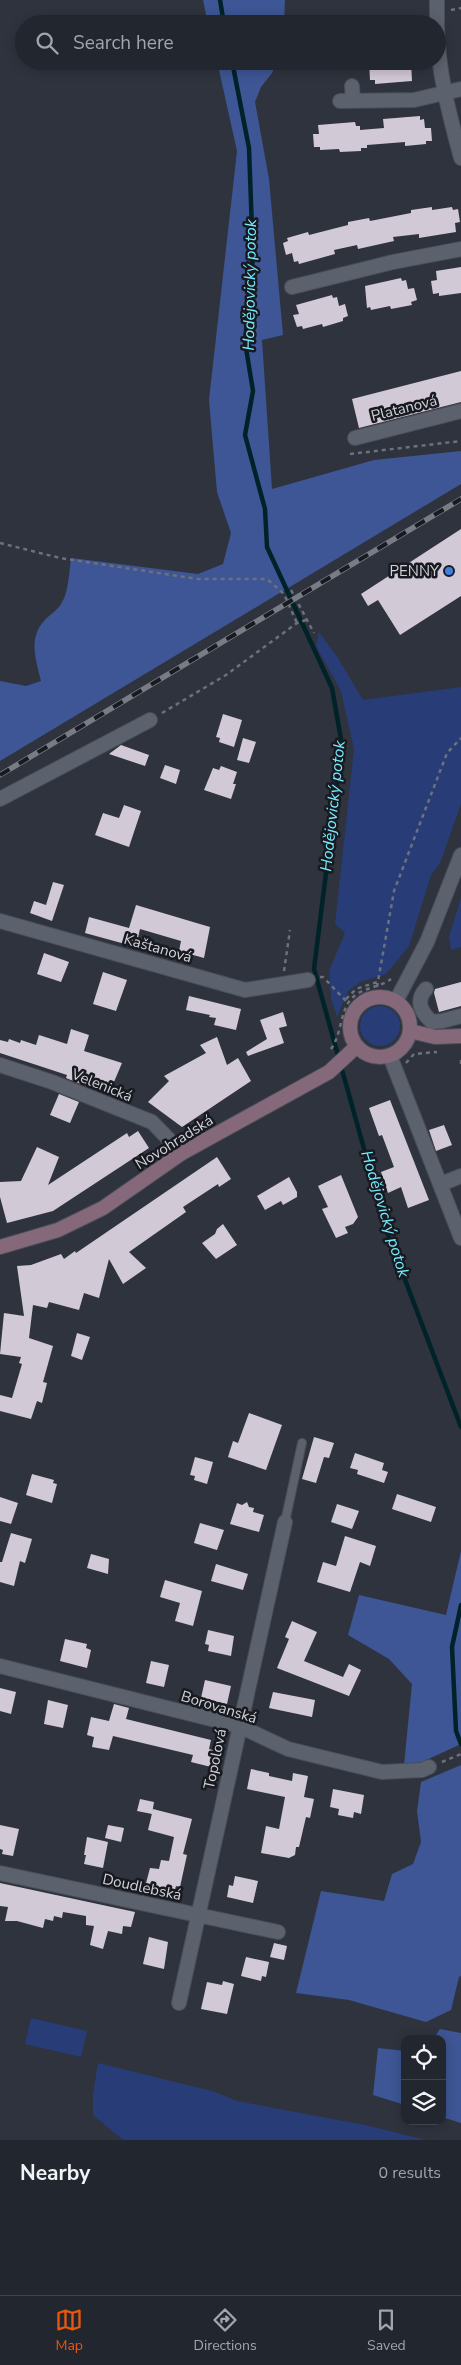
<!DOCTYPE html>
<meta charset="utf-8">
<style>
body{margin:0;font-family:"Nunito Sans",sans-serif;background:#2a2e36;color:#f1f3f6}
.controls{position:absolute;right:15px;bottom:15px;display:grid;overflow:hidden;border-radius:10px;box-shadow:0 2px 12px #0003}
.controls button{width:45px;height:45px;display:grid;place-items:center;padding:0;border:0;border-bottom:1px solid #3f434a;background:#22262e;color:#f1f3f6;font:25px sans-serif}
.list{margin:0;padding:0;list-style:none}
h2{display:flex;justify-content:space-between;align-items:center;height:65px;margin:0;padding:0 20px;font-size:21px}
h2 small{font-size:16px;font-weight:400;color:#a2a5aa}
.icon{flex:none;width:28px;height:28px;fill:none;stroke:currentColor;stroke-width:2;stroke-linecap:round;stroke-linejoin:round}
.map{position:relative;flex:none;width:461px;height:2140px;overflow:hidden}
.search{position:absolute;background:#22262e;box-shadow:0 2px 12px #0003;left:15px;right:15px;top:15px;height:55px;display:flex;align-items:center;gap:12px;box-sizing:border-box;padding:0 18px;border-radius:28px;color:#a2a5aa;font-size:19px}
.sheet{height:155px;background:#22262e}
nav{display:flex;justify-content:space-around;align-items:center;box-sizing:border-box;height:70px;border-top:1px solid #3f434a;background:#22262e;font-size:14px;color:#a2a5aa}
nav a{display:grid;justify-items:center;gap:2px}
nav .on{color:#ea580c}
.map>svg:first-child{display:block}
</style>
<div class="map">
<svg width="461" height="2140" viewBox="0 0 461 2140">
<rect width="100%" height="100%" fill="#2e333e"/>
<path fill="#283d77" d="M319,632l19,26 25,42 98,-13v117l-21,59 -9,12 -22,71 -23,28 -26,8 -12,9 -11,26 -6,-19 -2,-27 16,-38 -10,-9 19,-175 -13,-58 -25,-45z
M461,898v49l-10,3 -2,-13z
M360 1026a20 20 0 1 1 40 0a20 20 0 1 1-40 0Z
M31,2018l56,13 -6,26 -56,-13z
M98,2063l114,28 25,10 128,24 61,15h-303l-30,-25v-21z"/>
<path fill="#3e5695" d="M203,0h82l-1,24h-76z
M217,61h60l-5,12 -11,14 -6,15 14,77 14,156 -21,5 10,149 102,-29 87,-9v33l-461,277v-80l26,5 15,-5c-5,-21 -13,-42 3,-60 5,-6 13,-10 17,-17 8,-12 8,-32 10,-46l127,16 25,-10 8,-31 -14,-41 -8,-92 28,-249z
M461,1551v193l-39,18 -18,3 8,-81 -23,-25 -41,-24 11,-40 87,20z
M461,1765v211l-2,1 -8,33 -25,12 -77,-22 -53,-7 25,-102 63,10 8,-27 21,-10 8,-22 -4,-31 4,-29z
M440,2029l21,4v90l-19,-6v-78h-9z
M378,2048l27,3v54l-32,-10z"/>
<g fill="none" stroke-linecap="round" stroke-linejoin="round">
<path stroke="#002329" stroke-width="4.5" d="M220,0l4,24
M232,61l17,87 4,109 -8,85 8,49 -8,44 20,74 2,38 65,141 10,57 -28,224 74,266 73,192
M461,1605l-9,42 4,84 5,13"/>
</g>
<path fill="#d2c9d6" d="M369,61h42l1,20 -37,3v-4h-5z
M420,116v4l4,-1 1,9h6l1,13h-6v3l-21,2v-4l-38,3v3h-6v3l-21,1 -1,-3 -19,1v-3h-6l-1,-13h6l-1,-9 37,-3 1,4h4v4l24,-2 -1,-9z
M432,207v3l20,-3 1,3 5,-1 2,13 -5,1 1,9 -37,6v-4l-26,3 1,4 -36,8 -1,-4 -23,5 1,4 -36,10 -1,-3 -4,1 -2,-9 -6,2 -3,-12 5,-2 -1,-3 21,-6 1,3 39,-10v-3l21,-4 1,3 41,-8v-3z
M461,267v26l-22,3v-3l-6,1 -2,-13 6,-1 -1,-9z
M401,278l1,3 4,-1 2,9 6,-1 3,12 -6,2 1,3 -21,4 -1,-3 -19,4 -1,-3 -3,1 -2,-22z
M332,295l1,3 4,-1 2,9 6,-2 3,12 -5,2v3l-20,6 -1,-3 -19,5 -1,-3 -5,1 -4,-12 6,-1 -3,-9z
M461,371v31l-102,26 -7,-29z
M461,529v67l-61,39 -22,-35 -10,6 -7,-12z
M223,714l19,6 -8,27 -15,-5 1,-4 -4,-1z
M243,738l13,4 -7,21 -12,-3z
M121,745l28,10 -4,11 -36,-12z
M165,765l15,5 -4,14 -16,-6z
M221,766l16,6 -4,12h3l-5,15 -27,-9 9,-22 6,2z
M124,805l17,6 -12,36 -34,-12 8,-22 16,5z
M53,882l11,3 -12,36 -22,-8 4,-12 12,4z
M136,905l74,22 -6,31 -25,-7 2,-10 -41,-12 -4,18 -51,-14 4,-16 40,11z
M44,953l25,9 -8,20 -24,-8z
M103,972l24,8 -11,31 -23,-7z
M461,982v24l-22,6 -5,-19 1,-4z
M189,996l52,13 -5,21 -22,-5 2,-7 -7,-1 1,-2 -24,-5z
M283,1012l4,14 -8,2 5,15 -36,13 -2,-4 21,-13 -7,-19z
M71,1029l18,6 -5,16 38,12 -11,26 5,8 -30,-13v2l-20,-8 1,-3 -67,-22v-13l8,2 1,-3 11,4 1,-3 15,5 3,-10 28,9z
M217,1037l10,28 11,-7 13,23 -69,46 -34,-25 21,-21 -5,-5 42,-23 -6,-8z
M59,1094l20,8 -9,21 -20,-8z
M390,1100l39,100 -21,8 -7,-21 -13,6 -7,-21 13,-5 -12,-32 -3,1 -10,-28z
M444,1125l8,20 -16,6 -7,-21z
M138,1131l11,17 -96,63 -46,12 -7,-26v-15l21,-1 16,-34 22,10 -11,28 79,-52 2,4z
M217,1157l14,22 -12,8 -1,-3 -35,23 3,5 -57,40 17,16 -23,16 -14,-25 -10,39 -15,-5 -5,17 -30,-8 -2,6 -14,-3 -4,33 24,8 -10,36 4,1 -5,20 -5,-2 -6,18 -31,-8v-16l12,3 10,-34 -3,-1 2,-6 -21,-3 4,-41 20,3 -7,-50 14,-1 30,-11 3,5 11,-8 1,2z
M341,1175l17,42 -5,7 -8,3 3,6 -12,5 -14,-29 6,-2 -10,-21z
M289,1177l8,15v5l-14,8 -2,-4 -16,9 -8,-14z
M223,1224l14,21 -21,14 -14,-16 13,-9 2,-5z
M77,1333l13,4 -8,23 -11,-4z
M249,1413l33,12 -16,45 -38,-13 5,-16 5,2z
M314,1437l20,6 -5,15 -5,-1 -8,26 -14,-4z
M355,1453l29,10 -2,7 6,2 -4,11 -27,-9 1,-4 -8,-2z
M195,1457l18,5 -6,22 -13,-4 1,-4 -5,-1z
M32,1474l22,6 -1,3 4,1 -5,19 -26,-8z
M397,1494l39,13 -5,15 -39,-13z
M0,1497l18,6 -7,21 -11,-3z
M247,1502l2,5 5,1 -1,4 11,3 -5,17 -29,-8 7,-21 5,2z
M337,1504l22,7 -7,18 -21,-7z
M200,1523l24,7 -7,20 -23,-7z
M11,1533l21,6 -7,24 -5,-2 -6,25 -14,-4v-20h2z
M345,1536l31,10 -6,20 -10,-4 -10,30 -33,-10 6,-20 13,4z
M91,1554l18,5 -1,15 -21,-6z
M216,1564l32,10 -5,16 -32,-9z
M165,1580l37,11 -9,35 -18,-5 5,-18 -20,-6z
M292,1621l25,11 -13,29 39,16 6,-13 12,6 -12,26 -72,-28 12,-29 -4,-2z
M208,1630l26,6 -3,20 -23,-5 1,-6 -4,-1z
M65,1639l22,5 -1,4 5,2 -4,18 -27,-7z
M151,1661l18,4 -5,22 -18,-4z
M205,1680l26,6 -4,18 -26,-6z
M0,1688l16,4 -5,22 -11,-3z
M273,1692l42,8 -3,17 -43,-9z
M48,1700l20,5 -5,23 -19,-4z
M114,1704l15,4 -3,11 85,21 -2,9 10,3 -4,16 -24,-6 2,-7 -80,-19 -4,14 -17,-3 2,-10 -7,-2 4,-18 18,4z
M251,1769l18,4v3l23,5 1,-8 15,3 -4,21 10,2 -4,19 -4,-1 -7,30h-3l-1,8 -6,3 -28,-5 5,-27 13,3 6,-32 -38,-8z
M333,1789l31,6 -3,19 -7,-2 -1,6 -15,-3 1,-6 -9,-2z
M140,1799l14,3 -2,12 -15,-3z
M153,1809l39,10 -9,35 4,1 -7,32 -4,-1 -2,7 -29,-6 5,-19 9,1 2,-9 8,1 5,-24 -26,-7z
M0,1825l19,4 -6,27 -11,-2 1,-4 -3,-1z
M108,1825l16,3 -3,14 -16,-4z
M87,1837l21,5 -5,26 -19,-4 2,-9h-2z
M235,1876l23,5 -5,22 -26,-6 2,-12 4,1z
M0,1883l135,29 -4,15 -8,-1 -1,8 -14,-3 -5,18 -13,-4 4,-19 -8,-1v-9l-23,-4 -1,6 -8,-2 -1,5 -8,-2 -2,9 -26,-7h-12l3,-14 -8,-1z
M149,1937l19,5 -4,27 -21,-5z
M274,1943l13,3 -3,14 -14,-3z
M246,1957l23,5 -3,15 -4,-1 -1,5 -20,-5z
M223,1981l11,3 -7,30 -26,-5 6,-27 15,3z"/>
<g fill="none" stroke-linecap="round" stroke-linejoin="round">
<g stroke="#4a4e57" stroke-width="10">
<path id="service" d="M285,1522l17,-79"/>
</g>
<g stroke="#4a4e57" stroke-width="16">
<path id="minor" d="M437,0v24
M437,26c1,47 12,87 24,132
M352,86l1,15
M340,101l74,-1 47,-11
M292,287l101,-25 68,-13
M355,438l106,-27
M0,799l150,-79
M0,921l245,69 63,-10
M426,989c-11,12 -5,23 6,33l10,-1 19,-5
M396,1001l31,-59 34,-87
M390,1056l71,182
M0,1065l52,17 100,40 30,31
M441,1184l20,-8
M0,1666l239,60 49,23 94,23 40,-2 7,-3
M0,1873l278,59
M179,2003l106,-481"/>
</g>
<g stroke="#4a4e57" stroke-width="16">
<path id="secondary" d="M350 1027a30 30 0 1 1 60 0a30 30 0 1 1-60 0Z
M410,1031l25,6 26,-1
M0,1247l58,-17 45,-22 79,-55 147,-81 27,-25"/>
</g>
<path stroke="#6d717b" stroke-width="2.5" stroke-dasharray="4 4" stroke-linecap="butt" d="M451,10l10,-2
M350,454l111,-13
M0,543l60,15 138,21h69l17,15 13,29
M291,590l23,43
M162,713l64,-38 71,-52 9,-3
M284,971l6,-41
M320,977h3l25,26
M377,987l17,-96 53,-138 14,-15
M346,999l10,-10 21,-7
M331,1049c11,-15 9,-39 21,-51 11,-11 27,-10 39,-19
M461,1060v5
M406,1063l8,-9 23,-2
M442,1762l19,-8"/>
<use href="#service" stroke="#5c616e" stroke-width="8"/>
<use href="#minor" stroke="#5c616e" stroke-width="14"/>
<use href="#secondary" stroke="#85697b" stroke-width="14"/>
<g stroke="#787c85" stroke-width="5.5">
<path id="rail" d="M0,775l461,-276"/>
</g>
<use href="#rail" stroke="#181a20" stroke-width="4" stroke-dasharray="11" stroke-linecap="butt"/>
</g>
<circle fill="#3f7fe0" stroke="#181a20" stroke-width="2" cx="449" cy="571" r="5"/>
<g text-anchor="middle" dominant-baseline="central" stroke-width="5" stroke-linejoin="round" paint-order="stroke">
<g font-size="15" fill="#cfd2d9" stroke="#181a20">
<text transform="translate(404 408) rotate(-14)">Platanová</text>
<text transform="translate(158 948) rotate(16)">Kaštanová</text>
<text transform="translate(102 1085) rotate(22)">Velenická</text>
<text transform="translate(174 1142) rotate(-32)">Novohradská</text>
<text transform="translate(219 1707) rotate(17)">Borovanská</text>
<text transform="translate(215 1759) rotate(-78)">Topolová</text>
<text transform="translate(142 1887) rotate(12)">Doudlebská</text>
</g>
<g font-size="15" fill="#cfd2d9" stroke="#181a20" text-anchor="end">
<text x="439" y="571">PENNY</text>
</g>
<g font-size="16" font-style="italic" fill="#76ecff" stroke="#181a20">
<text transform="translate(250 285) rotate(-89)">Hodějovický potok</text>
<text transform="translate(333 806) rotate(-84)">Hodějovický potok</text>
<text transform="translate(385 1214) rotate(73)">Hodějovický potok</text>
</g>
</g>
</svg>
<div class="controls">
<button><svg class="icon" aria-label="locate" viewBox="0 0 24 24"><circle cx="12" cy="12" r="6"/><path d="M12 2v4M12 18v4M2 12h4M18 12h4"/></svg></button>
<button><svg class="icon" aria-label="layers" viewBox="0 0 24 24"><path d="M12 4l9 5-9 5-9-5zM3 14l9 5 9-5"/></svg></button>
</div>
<div class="search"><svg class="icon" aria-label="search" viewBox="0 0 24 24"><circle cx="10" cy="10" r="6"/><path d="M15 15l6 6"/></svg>Search here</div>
</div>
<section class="sheet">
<h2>Nearby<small>0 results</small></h2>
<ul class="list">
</ul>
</section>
<nav>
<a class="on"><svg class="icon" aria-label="map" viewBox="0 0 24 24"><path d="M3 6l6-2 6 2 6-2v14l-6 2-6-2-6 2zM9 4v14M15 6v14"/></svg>Map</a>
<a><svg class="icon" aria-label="directions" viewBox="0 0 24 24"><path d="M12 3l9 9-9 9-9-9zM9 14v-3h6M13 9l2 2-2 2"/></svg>Directions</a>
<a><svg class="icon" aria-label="saved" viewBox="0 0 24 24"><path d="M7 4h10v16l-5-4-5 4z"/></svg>Saved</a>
</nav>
